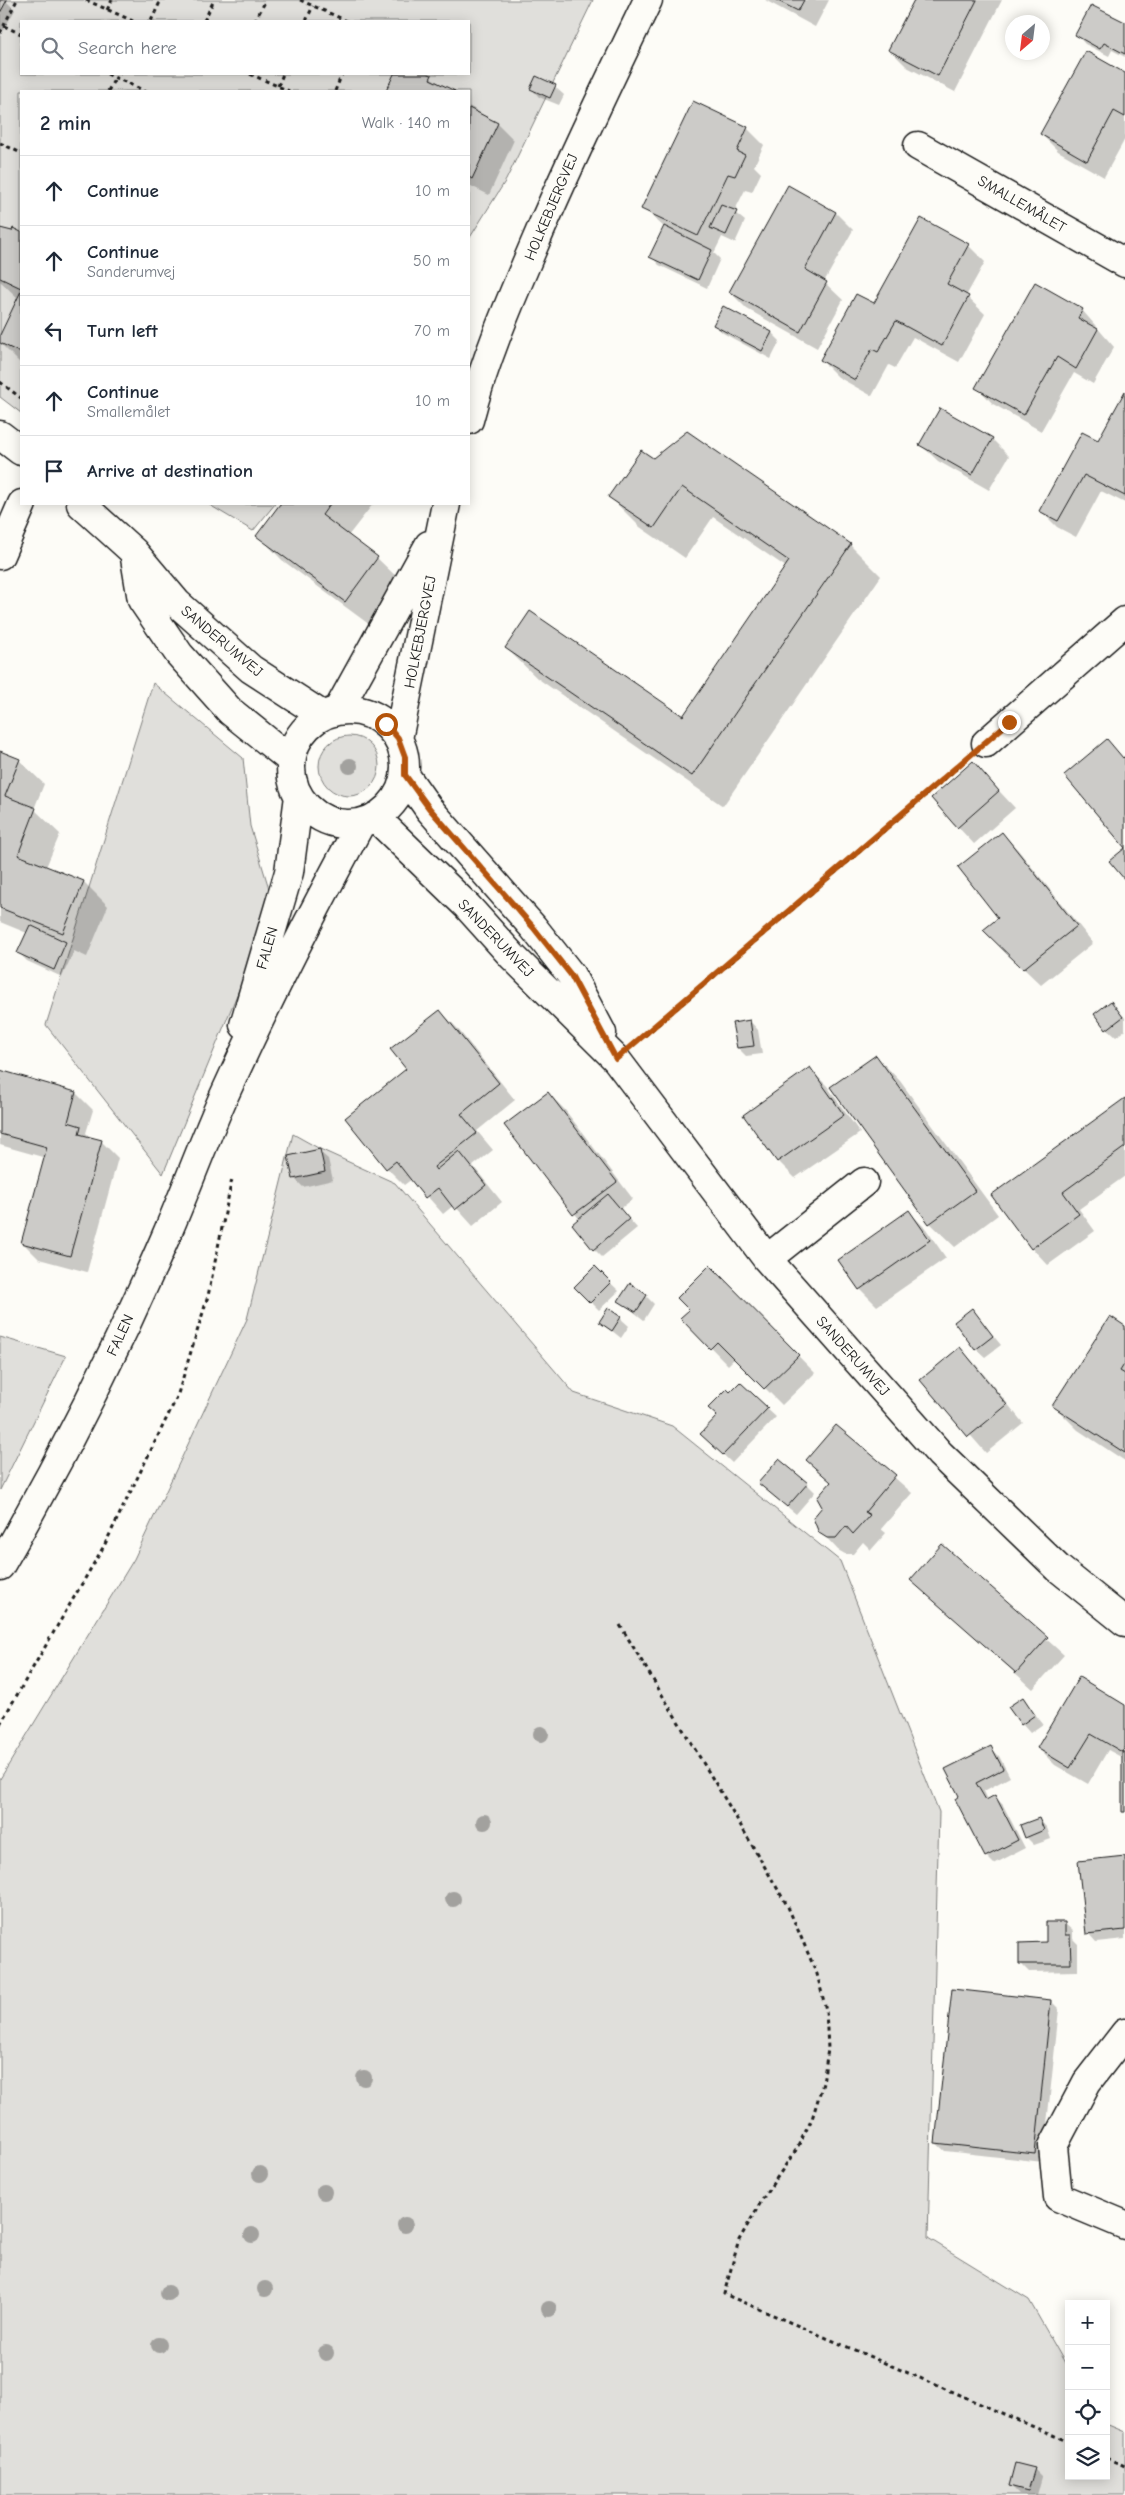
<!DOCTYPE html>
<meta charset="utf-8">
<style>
body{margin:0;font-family:"Comic Neue",sans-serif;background:#f6f6f7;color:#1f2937}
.controls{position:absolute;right:15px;bottom:15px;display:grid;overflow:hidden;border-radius:0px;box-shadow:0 2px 12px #0003}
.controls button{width:45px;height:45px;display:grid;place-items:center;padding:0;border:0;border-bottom:1px solid #e0e1e3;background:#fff;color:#1f2937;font:25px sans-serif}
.compass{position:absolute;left:1005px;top:15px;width:45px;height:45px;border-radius:50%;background:#fff;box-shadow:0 2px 12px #0003;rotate:208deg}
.stop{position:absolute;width:15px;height:15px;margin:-11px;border:4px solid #b45309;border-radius:50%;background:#fff}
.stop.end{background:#b45309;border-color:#fff;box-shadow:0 1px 5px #0008}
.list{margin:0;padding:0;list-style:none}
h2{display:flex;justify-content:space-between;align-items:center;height:65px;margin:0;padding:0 20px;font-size:21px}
h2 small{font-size:16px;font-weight:400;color:#747a83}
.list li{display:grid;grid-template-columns:32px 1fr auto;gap:15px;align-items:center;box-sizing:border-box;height:70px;padding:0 20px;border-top:1px solid #e0e1e3}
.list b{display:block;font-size:19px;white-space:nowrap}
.list p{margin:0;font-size:16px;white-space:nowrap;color:#747a83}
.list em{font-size:16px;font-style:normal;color:#747a83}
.icon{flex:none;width:28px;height:28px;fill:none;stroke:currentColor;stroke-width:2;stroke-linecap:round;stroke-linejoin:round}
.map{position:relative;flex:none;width:1125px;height:2495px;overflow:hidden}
.search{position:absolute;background:#fff;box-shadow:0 2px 12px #0003;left:20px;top:20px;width:450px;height:55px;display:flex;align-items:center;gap:12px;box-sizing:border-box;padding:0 18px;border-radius:0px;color:#747a83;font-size:19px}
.panel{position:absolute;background:#fff;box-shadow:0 2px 12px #0003;left:20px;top:90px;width:450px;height:415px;border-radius:0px}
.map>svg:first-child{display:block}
</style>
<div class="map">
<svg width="1125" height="2495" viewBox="0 0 1125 2495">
<rect width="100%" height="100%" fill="#fdfcf7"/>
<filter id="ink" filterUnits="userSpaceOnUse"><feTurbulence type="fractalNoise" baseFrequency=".02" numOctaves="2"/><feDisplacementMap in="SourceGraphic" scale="10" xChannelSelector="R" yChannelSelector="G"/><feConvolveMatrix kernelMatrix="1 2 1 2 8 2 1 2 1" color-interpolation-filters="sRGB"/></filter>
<g filter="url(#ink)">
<path fill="#e0dfdb" stroke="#7e7e7c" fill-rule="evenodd" d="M0,0h593l-87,180 -37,59v-148h-448v322l-21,-16zM21,21h448v53h-448z
M208,504h67l-22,27z
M153,683l90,75 7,68 24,79 -111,269 -117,-149z
M319 766a30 30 0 1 1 60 0a30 30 0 1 1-60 0Z
M293,1134l27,15 75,34 179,210 98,33 168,135 99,251 -11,426 101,62 40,70v106h37v-52l19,8v63h-1125v-716l134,-220 113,-240z
M0,1337l66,19 -66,134z"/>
<path fill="#0003" d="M0,0l6,1 9,9 -15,26z
M765,0h64l-14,27z
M915,0h87l-47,92 -48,-25 -17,-17z
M1125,24v33l-13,-7 -3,6 -24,-12 -8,-9z
M396,74h29l27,17h-65z
M1125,74v65l-21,38 -46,-26 -17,-17z
M537,77l18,10 9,8 -5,10 -20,-8 -8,-9z
M469,106l29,18 16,16 -25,55 -20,-10z
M747,128l17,17 -10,21 7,7 -9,19 -7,-2 -11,22 11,9 -10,22 -13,-6 -8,16 6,6 -13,29 -48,-23 -8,-9 14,-28 -22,-20z
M788,187l48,26 17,17 -29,52 19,18 -26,48 -70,-39 -17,-17z
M0,229l13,3 1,-2 7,4v130l-21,-21v-5l19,-39 -19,-18z
M968,245l17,17 -19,34 19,18 -26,48 -46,-25 -18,31 -6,-3 -17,31 -34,-19 -17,-17 53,-55z
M724,307l48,26 8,8 -9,18 -48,-26 -9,-8z
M1082,310l32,37 -21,37 -19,-11 -33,58 -48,-27 -16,-17z
M1125,394v109l-24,-12 -25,46 -19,-10 -17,-17 58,-68z
M687,433l163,112 31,31 -158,230 -186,-128 -31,-30 177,70 103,-151 -73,-50 -28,41 -45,-31 -30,-30z
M992,439l17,17 -20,34 -51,-29 -17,-16z
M281,504h92l-25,32 29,22 25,24 -32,43 -88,-65 -24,-25z
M0,752l19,8 25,24 -10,25 26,25 -14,33 38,15 24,24 -21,51 -13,-6 -12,26 -35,-16 -9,-9 9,-19 -27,-11z
M973,763l42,45 -41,36 -16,-17z
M1002,833l16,17 75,93 -52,42 -40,-38z
M1111,1003l14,15v12l-9,7 -9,-8z
M440,1011l17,17 58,72 -38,31 16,19 -20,16 29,36 -29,24 -19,-21 -11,9 -31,-35 -8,6 -17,-17 21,-98z
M750,1021l8,9 4,24 -16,2 -8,-8z
M876,1056l24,25 98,134 -43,32 -25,-24z
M810,1069l17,17 33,47 -65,45 -17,-17 -34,-46z
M0,1072l76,21 17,17 -7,23 6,6 9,2 17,17 -31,114 -48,-13 -17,-17 24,-84 -46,-13z
M548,1093l17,17 68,89 -13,10 17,19 -35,29 -8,-8 -14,-29 -74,-94z
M1125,1100v76l-46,33 16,22 -47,34 -16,-17 -39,-53z
M319,1151l9,8 5,21 -30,7 -9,-9z
M909,1212l17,17 20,29 -69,48 -17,-17z
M710,1266l105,107 -33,32 -47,-47 -7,7 -46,-47 9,-8z
M595,1268l24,23 -20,19 -23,-23z
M646,1296l8,8 -10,16 -24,-19z
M972,1310l29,35 -16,12 -9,-8z
M620,1318l9,8 -8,12 -20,-16z
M1125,1327v134l-47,-31 -24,-24z
M960,1349l17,17 46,57 -37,30 -64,-73z
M740,1384l36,33 -44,46 -22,-21 9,-26 11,-22z
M836,1426l76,67 -31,36 5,4 -15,17 -8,-8 -10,12h-8l-7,-4 -17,-18 3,-24 8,-25 -24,-23z
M807,1484l8,8 -19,22 -28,-23z
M942,1545l122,110 -31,34 -121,-109z
M1023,1699l20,25 -13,9 -8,-9z
M1125,1706v107l-2,-55 -15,-8 -20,34 -33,-19 -17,-17z
M990,1747l9,9 11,21 -26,14 4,9 7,-3 8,8 22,43 -31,16 -8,-8 -25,-59z
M1039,1819l8,9 4,11 -17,6 -8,-8z
M1125,1857v82l-29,3 -8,-9z
M1064,1923l9,8v8l5,5v27l-49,1 -8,-8 27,-21z
M1051,2001l8,8 -16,153 -98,-11 -9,-8z
M1034,2469l8,8 -5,18 -18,-1 -9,-9z"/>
<path fill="#cccbc8" stroke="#1c1c1c" d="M0,0h7l-7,13z
M776,0h28l-6,11z
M914,0h63l-39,76 -50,-26z
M1091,5l34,17v32l-21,-11 -4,6 -25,-14z
M1086,51l39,22v44l-11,-6 -27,50 -47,-27z
M394,74h34l4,1 -2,4 25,12h-69z
M536,76l20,9 -6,13 -20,-9z
M693,101l55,26 -11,24 8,4 -10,21 -7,-2 -30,62 -57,-27z
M469,108l29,15 -26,56 -3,-2z
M788,185l48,27 -31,57 22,13 -27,50 -71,-40z
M721,205l16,6 -11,24 -16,-7z
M921,218l48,26 -22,40 22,12 -27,50 -46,-25 -18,31 -6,-3 -17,31 -35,-20 36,-66 18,9z
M664,226l48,24 -14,30 -49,-23z
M0,228l12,3 1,-3 8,4v56l-21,-10z
M1035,282l48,27 -5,9 20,11 -22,40 -19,-12 -33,58 -49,-27z
M21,291v62l-21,-10v-8z
M723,306l49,26 -10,19 -49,-26z
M1125,391v105l-41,-21 -26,46 -19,-10 43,-79 16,8z
M940,408l53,30 -21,37 -53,-30z
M687,431l164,113 -159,232 -187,-128 25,-37 153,105 106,-155 -107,-74 -28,41 -46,-31 33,-47 12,8z
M280,504h50l-8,11 56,42 -33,45 -89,-66z
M1107,739l16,19 2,-2v124l-16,-19 16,-13 -61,-73z
M0,751l20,8 -15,37 31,12 -18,47 66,26 -21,52 -63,-25z
M973,761l26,30 -42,37 -26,-30z
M1002,832l75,94 -54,43 -40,-39 15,-12 -40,-51z
M30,925l36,17 -12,28 -37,-17z
M1111,1001l12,16 -17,13 -12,-16z
M440,1010l59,73 -38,31 16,19 -43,34 2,3 23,-19 27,34 -31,25 -17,-22 -13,10 -29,-37 -10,8 -41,-51 61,-49 -16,-20z
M750,1020l4,26 -17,2 -5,-25z
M876,1055l99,136 -46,33 -99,-137z
M810,1067l34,48 -67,47 -34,-47z
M0,1070l76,22 -8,30 13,4 -2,8 23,6 -32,116 -49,-13 26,-96 -47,-13z
M548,1092l69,90 -44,33 -69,-90z
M1125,1098v49l-62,45 16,22 -48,35 -40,-54z
M320,1149l5,23 -32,7 -5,-23z
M608,1194l21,25 -36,31 -21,-26z
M909,1210l21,30 -71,50 -21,-30z
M710,1265l89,90 -35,34 -47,-47 -7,7 -30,-31 9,-8 -12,-12z
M595,1266l16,16 -21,21 -16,-16z
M630,1283l17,12 -11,17 -18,-11z
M608,1308l13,9 -9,14 -13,-9z
M972,1308l21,28 -18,14 -21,-28z
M1110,1316l15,10v37l-5,8 5,3v79l-73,-47z
M960,1347l47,58 -39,32 -48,-57z
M740,1382l28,26 -45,47 -23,-21 17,-18 -9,-8 19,-19 3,3z
M836,1425l60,50 -31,37 5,3 -17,19 -7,-8 -10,12h-9l-8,-5 -6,-15 9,-11 -5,-9 14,-16 -25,-22z
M779,1459l29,24 -21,24 -29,-24z
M942,1544l106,93 -32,36 -106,-93z
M1079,1677l46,28v42l-3,5 -31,-18 -21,34 -33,-20z
M1023,1697l12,18 -14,10 -13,-18z
M991,1746l12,23 -27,14 10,17 9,-5 23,45 -33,17 -30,-58 4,-3 -14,-27z
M1122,1752h3v60h-3z
M1039,1818l5,12 -19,8 -5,-13z
M1125,1856v74l-39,4 -8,-73z
M1046,1922h19v13h5l1,29h-52v-21l27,-1z
M952,1989l99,11 -16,154 -100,-11z
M1015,2463l20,5 -7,23 -19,-5z"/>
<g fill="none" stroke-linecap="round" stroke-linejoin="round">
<g stroke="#1c1c1c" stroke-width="31">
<path id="minor" d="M918,146l207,117
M469,420c15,-58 39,-114 63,-170 36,-85 76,-167 116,-250
M0,435l21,16
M81,504l53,48 43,51 74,66 71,46
M134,552l8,48 37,54 51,57 61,49
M0,555l22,-51
M291 767a57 57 0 1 1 114 0a57 57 0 1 1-114 0Z
M338,710l91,-165
M398,739l48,-235
M986,743l139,-122
M405,775l24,34 104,118 38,48 31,58
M375,817l92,89 46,51 103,102 151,200 173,195 118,114 67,54
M244,1025l45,-153 10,-76
M767,1259l97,-77
M0,1566c61,-106 117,-217 166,-330 20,-46 37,-93 57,-138 42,-93 89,-185 138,-275
M1125,2033l-38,49 -34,64 5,51 67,28"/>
</g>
<path stroke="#1c1c1c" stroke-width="3" stroke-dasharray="4 4" stroke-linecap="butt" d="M86,0l47,21
M300,0l47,21
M107,10l5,-10
M151,21l10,-21
M204,21l10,-21
M255,21l11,-21
M306,21l7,-15
M4,26l17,8
M0,33l17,-33
M107,74l38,17
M250,74l39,17
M278,86l5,-12
M108,91l7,-13
M335,91l7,-17
M0,143l21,10
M0,382l21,16
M645,1035l314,-269
M620,1625l114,189 54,93 29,67 9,36 2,39 -5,34 -11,36 -16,31 -31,45 -26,45 -15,54 345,148
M0,1724l104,-178 73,-149 31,-101 24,-117
M1106,2458l19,8"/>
<use href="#minor" stroke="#fdfcf7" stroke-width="28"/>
</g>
<g fill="#a2a19e">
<circle cx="350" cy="766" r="8"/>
<circle cx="541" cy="1734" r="8"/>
<circle cx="484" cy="1822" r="8"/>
<circle cx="453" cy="1899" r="8"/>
<circle cx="364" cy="2078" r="8"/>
<circle cx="260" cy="2174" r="8"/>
<circle cx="324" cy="2192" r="8"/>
<circle cx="405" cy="2225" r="8"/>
<circle cx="252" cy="2235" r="8"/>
<circle cx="265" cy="2289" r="8"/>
<circle cx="168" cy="2293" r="8"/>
<circle cx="549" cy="2309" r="8"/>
<circle cx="159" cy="2345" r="8"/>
<circle cx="326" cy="2353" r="8"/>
</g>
</g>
<g fill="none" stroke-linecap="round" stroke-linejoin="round" filter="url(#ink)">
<path stroke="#b45309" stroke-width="6" d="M386,724l12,14 7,19v18l24,33 104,119 38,48 45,84 393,-337"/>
</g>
<g text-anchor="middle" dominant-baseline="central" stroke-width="4" stroke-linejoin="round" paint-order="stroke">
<g font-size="15" fill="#1c1c1c" stroke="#fdfcf7">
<text transform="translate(1022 204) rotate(30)">SMALLEMÅLET</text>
<text transform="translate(551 207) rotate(-67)">HOLKEBJERGVEJ</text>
<text transform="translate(420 632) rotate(-79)">HOLKEBJERGVEJ</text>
<text transform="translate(222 641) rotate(40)">SANDERUMVEJ</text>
<text transform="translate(496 938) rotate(46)">SANDERUMVEJ</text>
<text transform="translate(267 948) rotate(-74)">FALEN</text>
<text transform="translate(120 1335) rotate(-65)">FALEN</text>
<text transform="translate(853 1356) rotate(48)">SANDERUMVEJ</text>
</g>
</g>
</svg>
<div class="controls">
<button>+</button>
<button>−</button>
<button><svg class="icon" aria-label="locate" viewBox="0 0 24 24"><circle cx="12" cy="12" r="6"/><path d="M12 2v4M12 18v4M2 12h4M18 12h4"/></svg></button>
<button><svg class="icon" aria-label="layers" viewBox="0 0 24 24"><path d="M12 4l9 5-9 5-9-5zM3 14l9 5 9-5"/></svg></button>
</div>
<svg class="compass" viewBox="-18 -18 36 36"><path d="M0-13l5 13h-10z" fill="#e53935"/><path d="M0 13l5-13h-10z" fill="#747a83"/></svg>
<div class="stop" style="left:386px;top:724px"></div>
<div class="stop end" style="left:1009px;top:722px"></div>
<div class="search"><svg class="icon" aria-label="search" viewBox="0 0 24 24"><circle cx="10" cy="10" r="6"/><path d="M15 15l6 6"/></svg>Search here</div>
<section class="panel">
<h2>2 min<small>Walk · 140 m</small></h2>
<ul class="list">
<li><svg class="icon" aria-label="ahead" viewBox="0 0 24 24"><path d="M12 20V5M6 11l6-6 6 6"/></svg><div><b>Continue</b></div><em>10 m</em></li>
<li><svg class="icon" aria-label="ahead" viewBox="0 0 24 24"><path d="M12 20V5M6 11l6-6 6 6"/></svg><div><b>Continue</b><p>Sanderumvej</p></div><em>50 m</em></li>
<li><svg class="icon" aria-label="left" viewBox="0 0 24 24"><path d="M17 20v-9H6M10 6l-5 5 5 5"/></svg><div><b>Turn left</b></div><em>70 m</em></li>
<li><svg class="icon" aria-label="ahead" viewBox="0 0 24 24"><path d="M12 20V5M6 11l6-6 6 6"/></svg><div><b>Continue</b><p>Smallemålet</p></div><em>10 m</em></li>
<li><svg class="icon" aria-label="arrive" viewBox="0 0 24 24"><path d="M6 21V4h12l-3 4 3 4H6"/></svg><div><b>Arrive at destination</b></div></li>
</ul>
</section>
</div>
